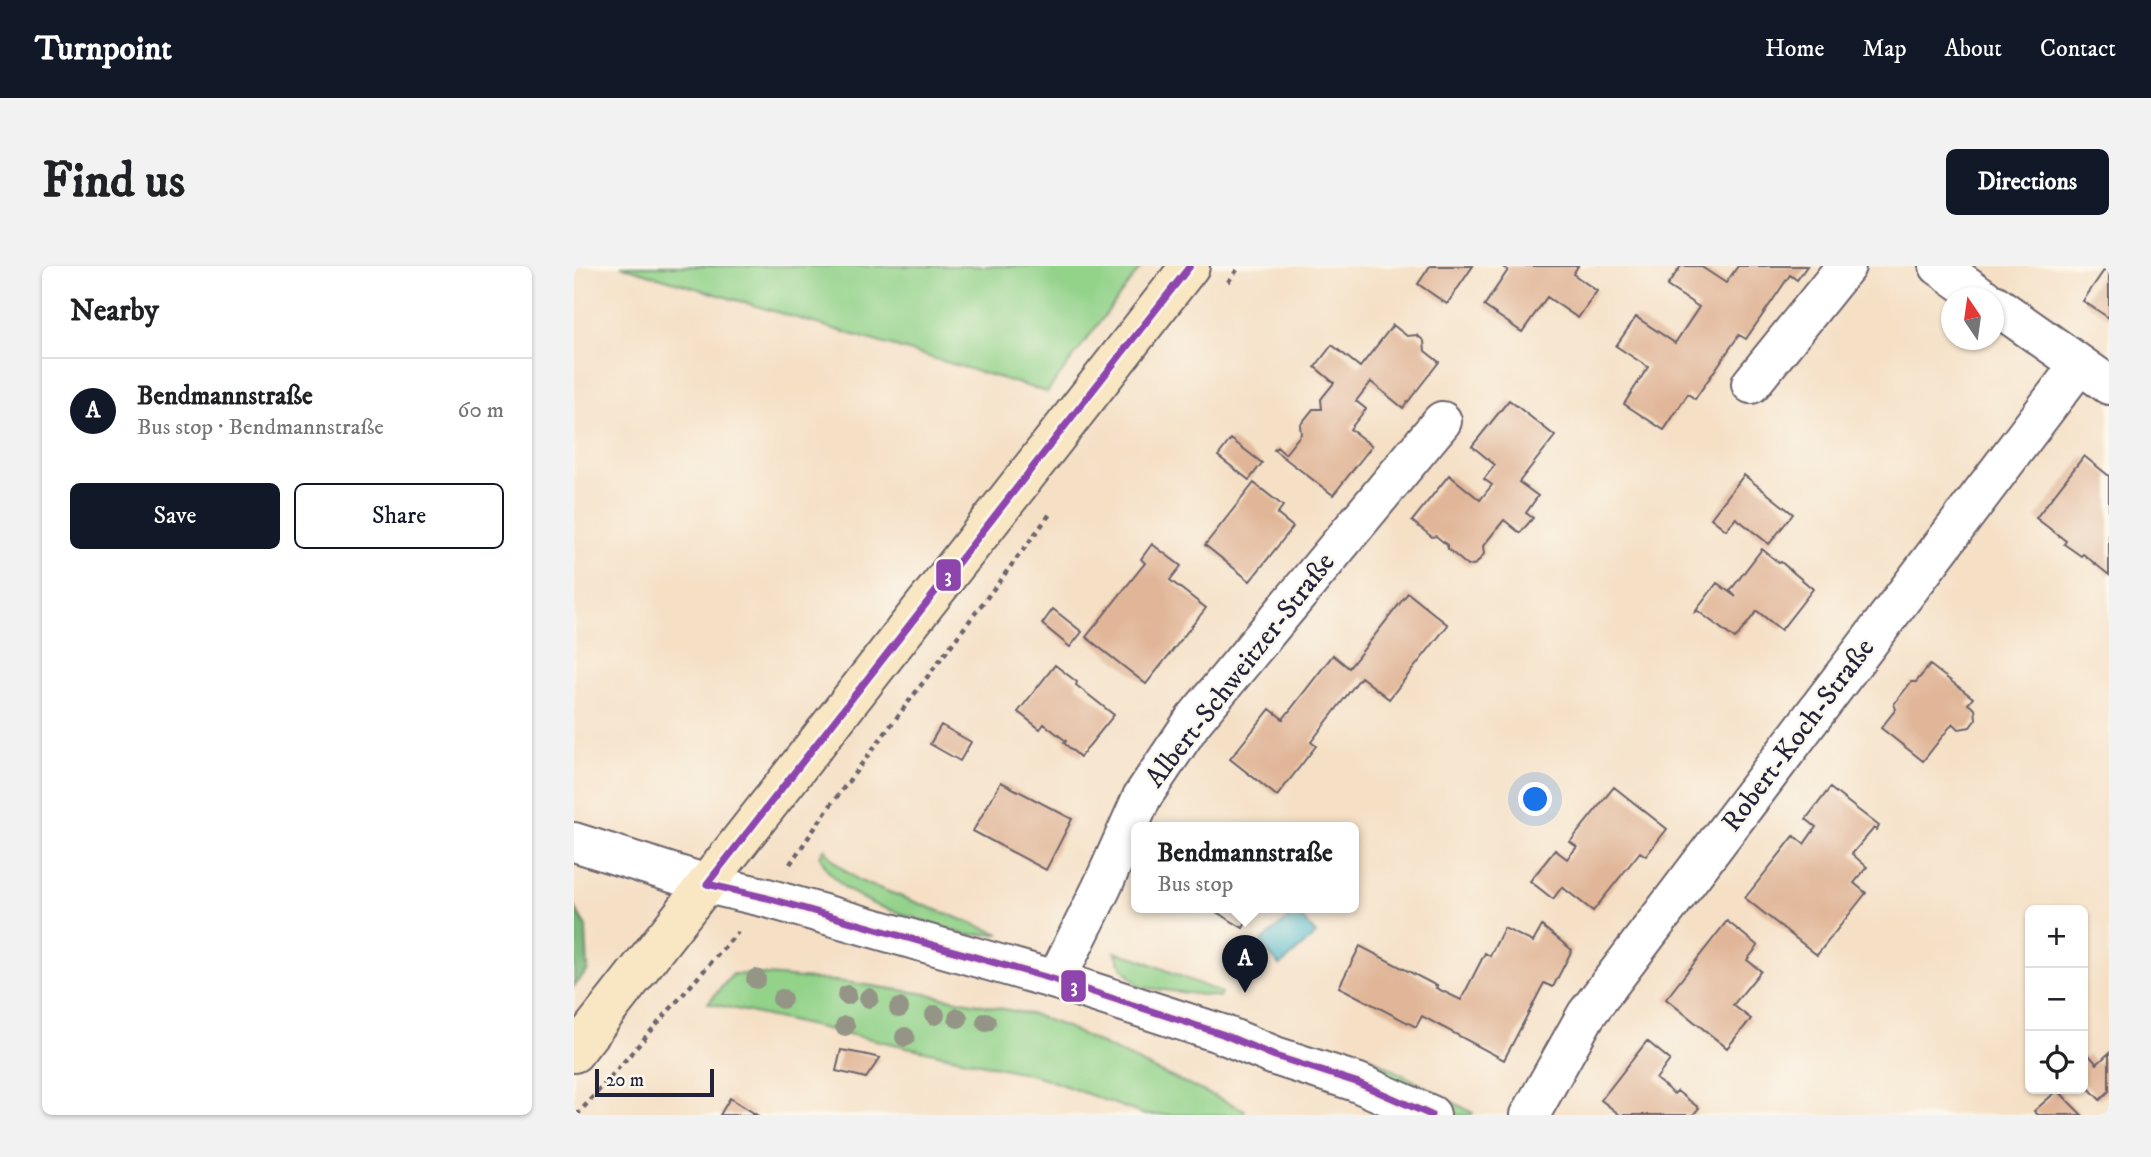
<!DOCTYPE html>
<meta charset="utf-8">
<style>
body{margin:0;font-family:"IM FELL DW Pica",serif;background:#f2f2f2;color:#202124}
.controls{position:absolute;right:21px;bottom:21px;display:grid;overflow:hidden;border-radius:10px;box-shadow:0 2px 5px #0004}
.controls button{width:63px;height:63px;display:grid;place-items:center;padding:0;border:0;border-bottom:2px solid #e0e0e0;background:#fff;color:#202124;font:35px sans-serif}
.compass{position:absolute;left:1367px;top:21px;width:63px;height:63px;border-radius:50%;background:#fff;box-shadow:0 2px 5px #0004;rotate:347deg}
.scale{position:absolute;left:21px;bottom:18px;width:119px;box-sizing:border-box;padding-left:7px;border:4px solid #22223b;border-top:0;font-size:19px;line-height:24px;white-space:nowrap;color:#22223b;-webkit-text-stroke:5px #fbf7ec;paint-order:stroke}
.you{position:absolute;left:962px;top:534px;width:24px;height:24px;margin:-18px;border:5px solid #fff;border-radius:50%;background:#1a73e8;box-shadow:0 0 0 10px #1a73e833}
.badge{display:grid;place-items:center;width:46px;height:46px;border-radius:50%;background:#111827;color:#fff;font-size:23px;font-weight:700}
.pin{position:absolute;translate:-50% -58px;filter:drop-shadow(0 2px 4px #0008)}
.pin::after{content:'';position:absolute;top:37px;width:24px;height:21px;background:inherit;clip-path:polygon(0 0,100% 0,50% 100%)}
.popup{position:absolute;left:557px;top:556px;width:228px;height:91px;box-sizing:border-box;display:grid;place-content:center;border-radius:10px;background:#fff;filter:drop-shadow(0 2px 5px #0005);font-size:23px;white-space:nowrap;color:#757577}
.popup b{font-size:26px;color:#202124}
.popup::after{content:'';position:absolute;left:50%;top:100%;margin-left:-14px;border:14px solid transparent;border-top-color:#fff}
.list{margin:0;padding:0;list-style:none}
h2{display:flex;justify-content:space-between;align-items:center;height:91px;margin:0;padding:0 28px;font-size:30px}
h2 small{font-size:23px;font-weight:400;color:#757577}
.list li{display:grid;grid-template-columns:46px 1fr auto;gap:21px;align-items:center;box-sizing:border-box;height:105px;padding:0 28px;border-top:2px solid #e0e0e0}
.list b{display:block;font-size:26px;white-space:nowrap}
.list p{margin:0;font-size:23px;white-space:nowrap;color:#757577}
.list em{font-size:23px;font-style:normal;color:#757577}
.actions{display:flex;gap:14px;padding:21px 28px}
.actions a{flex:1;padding:16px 0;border:2px solid #111827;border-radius:10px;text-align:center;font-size:24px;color:#111827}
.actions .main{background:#111827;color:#fff}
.icon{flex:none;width:38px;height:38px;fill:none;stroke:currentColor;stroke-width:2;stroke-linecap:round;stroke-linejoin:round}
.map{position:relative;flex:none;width:1535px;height:849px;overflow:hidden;border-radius:10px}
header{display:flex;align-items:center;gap:42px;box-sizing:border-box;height:98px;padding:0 35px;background:#111827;color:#fff}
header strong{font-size:33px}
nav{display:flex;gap:38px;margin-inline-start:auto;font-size:24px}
.intro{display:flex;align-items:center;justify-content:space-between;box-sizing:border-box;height:168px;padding:0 42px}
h1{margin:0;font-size:49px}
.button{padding:18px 32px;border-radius:10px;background:#111827;color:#fff;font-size:24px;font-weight:700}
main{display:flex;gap:42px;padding:0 42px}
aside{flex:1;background:#fff;border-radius:10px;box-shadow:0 2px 5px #0004}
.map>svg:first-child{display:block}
</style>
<header>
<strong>Turnpoint</strong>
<nav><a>Home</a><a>Map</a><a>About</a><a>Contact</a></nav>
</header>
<div class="intro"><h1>Find us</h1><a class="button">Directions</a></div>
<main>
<aside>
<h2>Nearby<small></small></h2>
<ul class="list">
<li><span class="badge">A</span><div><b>Bendmannstraße</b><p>Bus stop · Bendmannstraße</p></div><em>60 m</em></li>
</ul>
<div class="actions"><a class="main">Save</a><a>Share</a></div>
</aside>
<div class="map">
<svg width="1535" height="849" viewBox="0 0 1535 849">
<rect width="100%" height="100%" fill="#fbf7ec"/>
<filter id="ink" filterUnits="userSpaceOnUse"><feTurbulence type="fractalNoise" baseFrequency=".0143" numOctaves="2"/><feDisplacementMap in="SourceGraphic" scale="14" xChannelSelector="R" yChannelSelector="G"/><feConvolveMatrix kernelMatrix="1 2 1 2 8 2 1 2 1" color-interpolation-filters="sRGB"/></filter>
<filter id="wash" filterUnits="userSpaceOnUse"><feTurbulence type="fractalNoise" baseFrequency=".00686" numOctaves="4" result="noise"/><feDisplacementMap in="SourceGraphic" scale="28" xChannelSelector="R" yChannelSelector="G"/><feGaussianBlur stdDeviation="1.57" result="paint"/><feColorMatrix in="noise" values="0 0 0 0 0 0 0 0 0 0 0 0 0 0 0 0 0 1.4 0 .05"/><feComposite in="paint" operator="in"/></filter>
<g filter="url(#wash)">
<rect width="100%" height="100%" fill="#f5e0c6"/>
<path fill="#92d289" stroke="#5a7a62" stroke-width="2" d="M47,0h521l-95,126z
M251,582c9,16 20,23 35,33l140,53 -33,1 -92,-30 -29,-16 -19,-19 -7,-14z
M541,686l22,6 84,35 -2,4 -79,-10 -17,-19z
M159,708l34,1 78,7 82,12 107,21 32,12 94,45 85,38 -2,5h-98l-107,-39 -330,-73z
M790,788l109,59 -2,2h-18l-92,-56z"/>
<path fill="#75b475" stroke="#4c6b58" stroke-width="2" d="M0,639l12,22 2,43 -14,16z"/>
<path fill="#4bb6c8" stroke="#366c82" stroke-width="2" d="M722,645l20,23 -36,32 -20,-23z"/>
<g id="blocks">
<path fill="#e1b698" d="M856,0h43l-26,38 -29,-20z
M928,0h76l-5,8 24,17 -19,27 -31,-21 -25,35 -38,-26 24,-36z
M1107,0h19l26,17 12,-17h69l-10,14 -7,-5 -44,64 -7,-4 -44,64 -7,-5 -24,36 -40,-26 24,-37 -32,-21 20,-29 39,26 24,-36 -32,-21z
M1533,0h2v52l-26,-17z
M819,59l14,11 10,-1 7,6 1,10 14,11 -36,46 -32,-26 -15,19 10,8 -16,20 22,17 -39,49 -59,-45 3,-3 8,7 16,-20 -1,-9 13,-16h9l-1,-10 13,-16 -19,-16 17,-22 28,22z
M935,134l46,36 -36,46 19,14 -12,17 7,5 -13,15 -16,-13 -21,26 1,8 -8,10 -8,2 -20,-17 -1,-4 -11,-9 -4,1 -20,-16 37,-46 31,25 12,-15 -8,-6 11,-14 -23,-19z
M657,173l31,24 -13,17 -31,-24z
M1510,190l25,20v99l-26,-21 -2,2 -17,-12 2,-3 -30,-23z
M1170,209l49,39 -24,30 -33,-26 -10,12 -15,-12z
M680,217l29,23 -6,8 16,13 -43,54 -45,-36z
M578,278l29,22 -11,14 36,28 -60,76 -60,-47 59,-74 -4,-4z
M1188,283l17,14 2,-1 32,27 -32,41 -24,-19 -22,28 -37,-28 -3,1 22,-29 19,14 -6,-6z
M834,327l40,32 -59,74 -28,-22 -50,65 5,4 -39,50 -47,-37 40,-50 13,10 50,-64 16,13z
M479,343l29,23 -12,15 -28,-23z
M481,399l22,17 -1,3 38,30 -34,42 -16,-14 2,-2 -22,-17 -4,5 -22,-17z
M1356,399l43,33 -5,6 7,5 1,10 -6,8 -11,2 -6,-6 -30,38 -42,-33 15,-19 -2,-5 17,-22h5z
M367,459l30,17 -11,19 -30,-17z
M427,516l71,37 -26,51 -73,-39z
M1040,521l53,42 -21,27 -6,-4 -47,59 -31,-24 -9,12 -23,-18 25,-31 12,9 10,-12 -7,-5z
M1256,522l49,38 -2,4 -3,-2 -22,26 15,13 -13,16 12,10 -49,62 -72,-57 49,-62 10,8 12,-17 -10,-8z
M634,641h47l-12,21z
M1153,655l31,25 -11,14 14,11 -28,34 18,14 -24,29 -61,-49z
M968,660l30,24 -19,37 -9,-4 -40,77 -82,-44 -6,11 -77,-40 21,-41 77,40 -1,2 25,12 24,-47 5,3 14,-28 29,14z
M1073,775l23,19 -14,19 18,15 3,-3 22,17 -6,7h-73l-19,-15z
M267,784l22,4 17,4 -14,20 -8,-2 -22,-5z
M1535,787v38l-9,9 -17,-18v-23l5,-5 9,10z
M1484,824l11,12 13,13h-44l-4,-4z
M156,832l27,17h-37z"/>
</g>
</g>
<g filter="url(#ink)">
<use href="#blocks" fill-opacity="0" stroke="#6c646c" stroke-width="2"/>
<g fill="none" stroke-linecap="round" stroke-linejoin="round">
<g stroke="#6c646c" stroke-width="42">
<path id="minor" d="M1365,0l45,32
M1420,38l115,81
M1177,118l95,-118
M0,576l133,42
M482,714l46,-93 40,-90 51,-76 249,-300
M956,849l56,-100 493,-650"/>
</g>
<g stroke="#6c646c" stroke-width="42">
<path id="tertiary" d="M133,618l60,14 289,82 166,54 53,22 81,26 75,33"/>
</g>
<g stroke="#6c646c" stroke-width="42">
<path id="secondary" d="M0,787l616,-787"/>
</g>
<path stroke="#6c646c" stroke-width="4.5" stroke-dasharray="5 5" stroke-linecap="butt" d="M654,16l12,-16
M216,598l40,-58 220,-292
M3,849l161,-183"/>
<use href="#minor" stroke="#fff" stroke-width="38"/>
<use href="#tertiary" stroke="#fff" stroke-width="38"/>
<use href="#secondary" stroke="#f9e7c3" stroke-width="38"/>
<g stroke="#fbf7ec" stroke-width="12">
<path id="bus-1" d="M133,618l483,-618
M133,618l60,14 289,82 166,54 53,22 81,26 75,33"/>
</g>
<use href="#bus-1" stroke="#8e44ad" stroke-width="7"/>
</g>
<g fill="#949586">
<circle cx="182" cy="713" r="10"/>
<circle cx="273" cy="729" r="10"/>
<circle cx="295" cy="732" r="10"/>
<circle cx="208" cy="733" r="10"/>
<circle cx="325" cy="742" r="10"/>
<circle cx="361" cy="749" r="10"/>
<circle cx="384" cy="752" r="10"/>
<circle cx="412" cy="756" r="10"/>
<circle cx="271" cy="760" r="10"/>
<circle cx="331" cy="771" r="10"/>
</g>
</g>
<g text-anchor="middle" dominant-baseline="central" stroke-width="5" stroke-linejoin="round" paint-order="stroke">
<g font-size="28" fill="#22223b" stroke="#fbf7ec">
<text transform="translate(666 404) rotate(-52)">Albert-Schweitzer-Straße</text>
<text transform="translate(1224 469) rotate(-53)">Robert-Koch-Straße</text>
</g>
</g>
<g stroke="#fbf7ec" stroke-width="2.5">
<rect x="361" y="292" width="27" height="34" rx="7" fill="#8e44ad"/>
<rect x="486" y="703" width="27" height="34" rx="7" fill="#8e44ad"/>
</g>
<g font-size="19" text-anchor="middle" font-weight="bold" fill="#fff">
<text x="374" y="316">3</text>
<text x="500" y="726">3</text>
</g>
</svg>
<div class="controls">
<button>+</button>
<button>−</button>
<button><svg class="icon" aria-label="locate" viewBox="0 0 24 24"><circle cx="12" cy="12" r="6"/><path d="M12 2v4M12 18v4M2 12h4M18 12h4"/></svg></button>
</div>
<svg class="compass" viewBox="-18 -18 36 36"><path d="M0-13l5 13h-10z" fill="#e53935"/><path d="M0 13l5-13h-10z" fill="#757577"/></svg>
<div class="scale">20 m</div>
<div class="you"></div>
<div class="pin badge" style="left:671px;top:727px">A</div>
<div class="popup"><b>Bendmannstraße</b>Bus stop</div>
</div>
</main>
